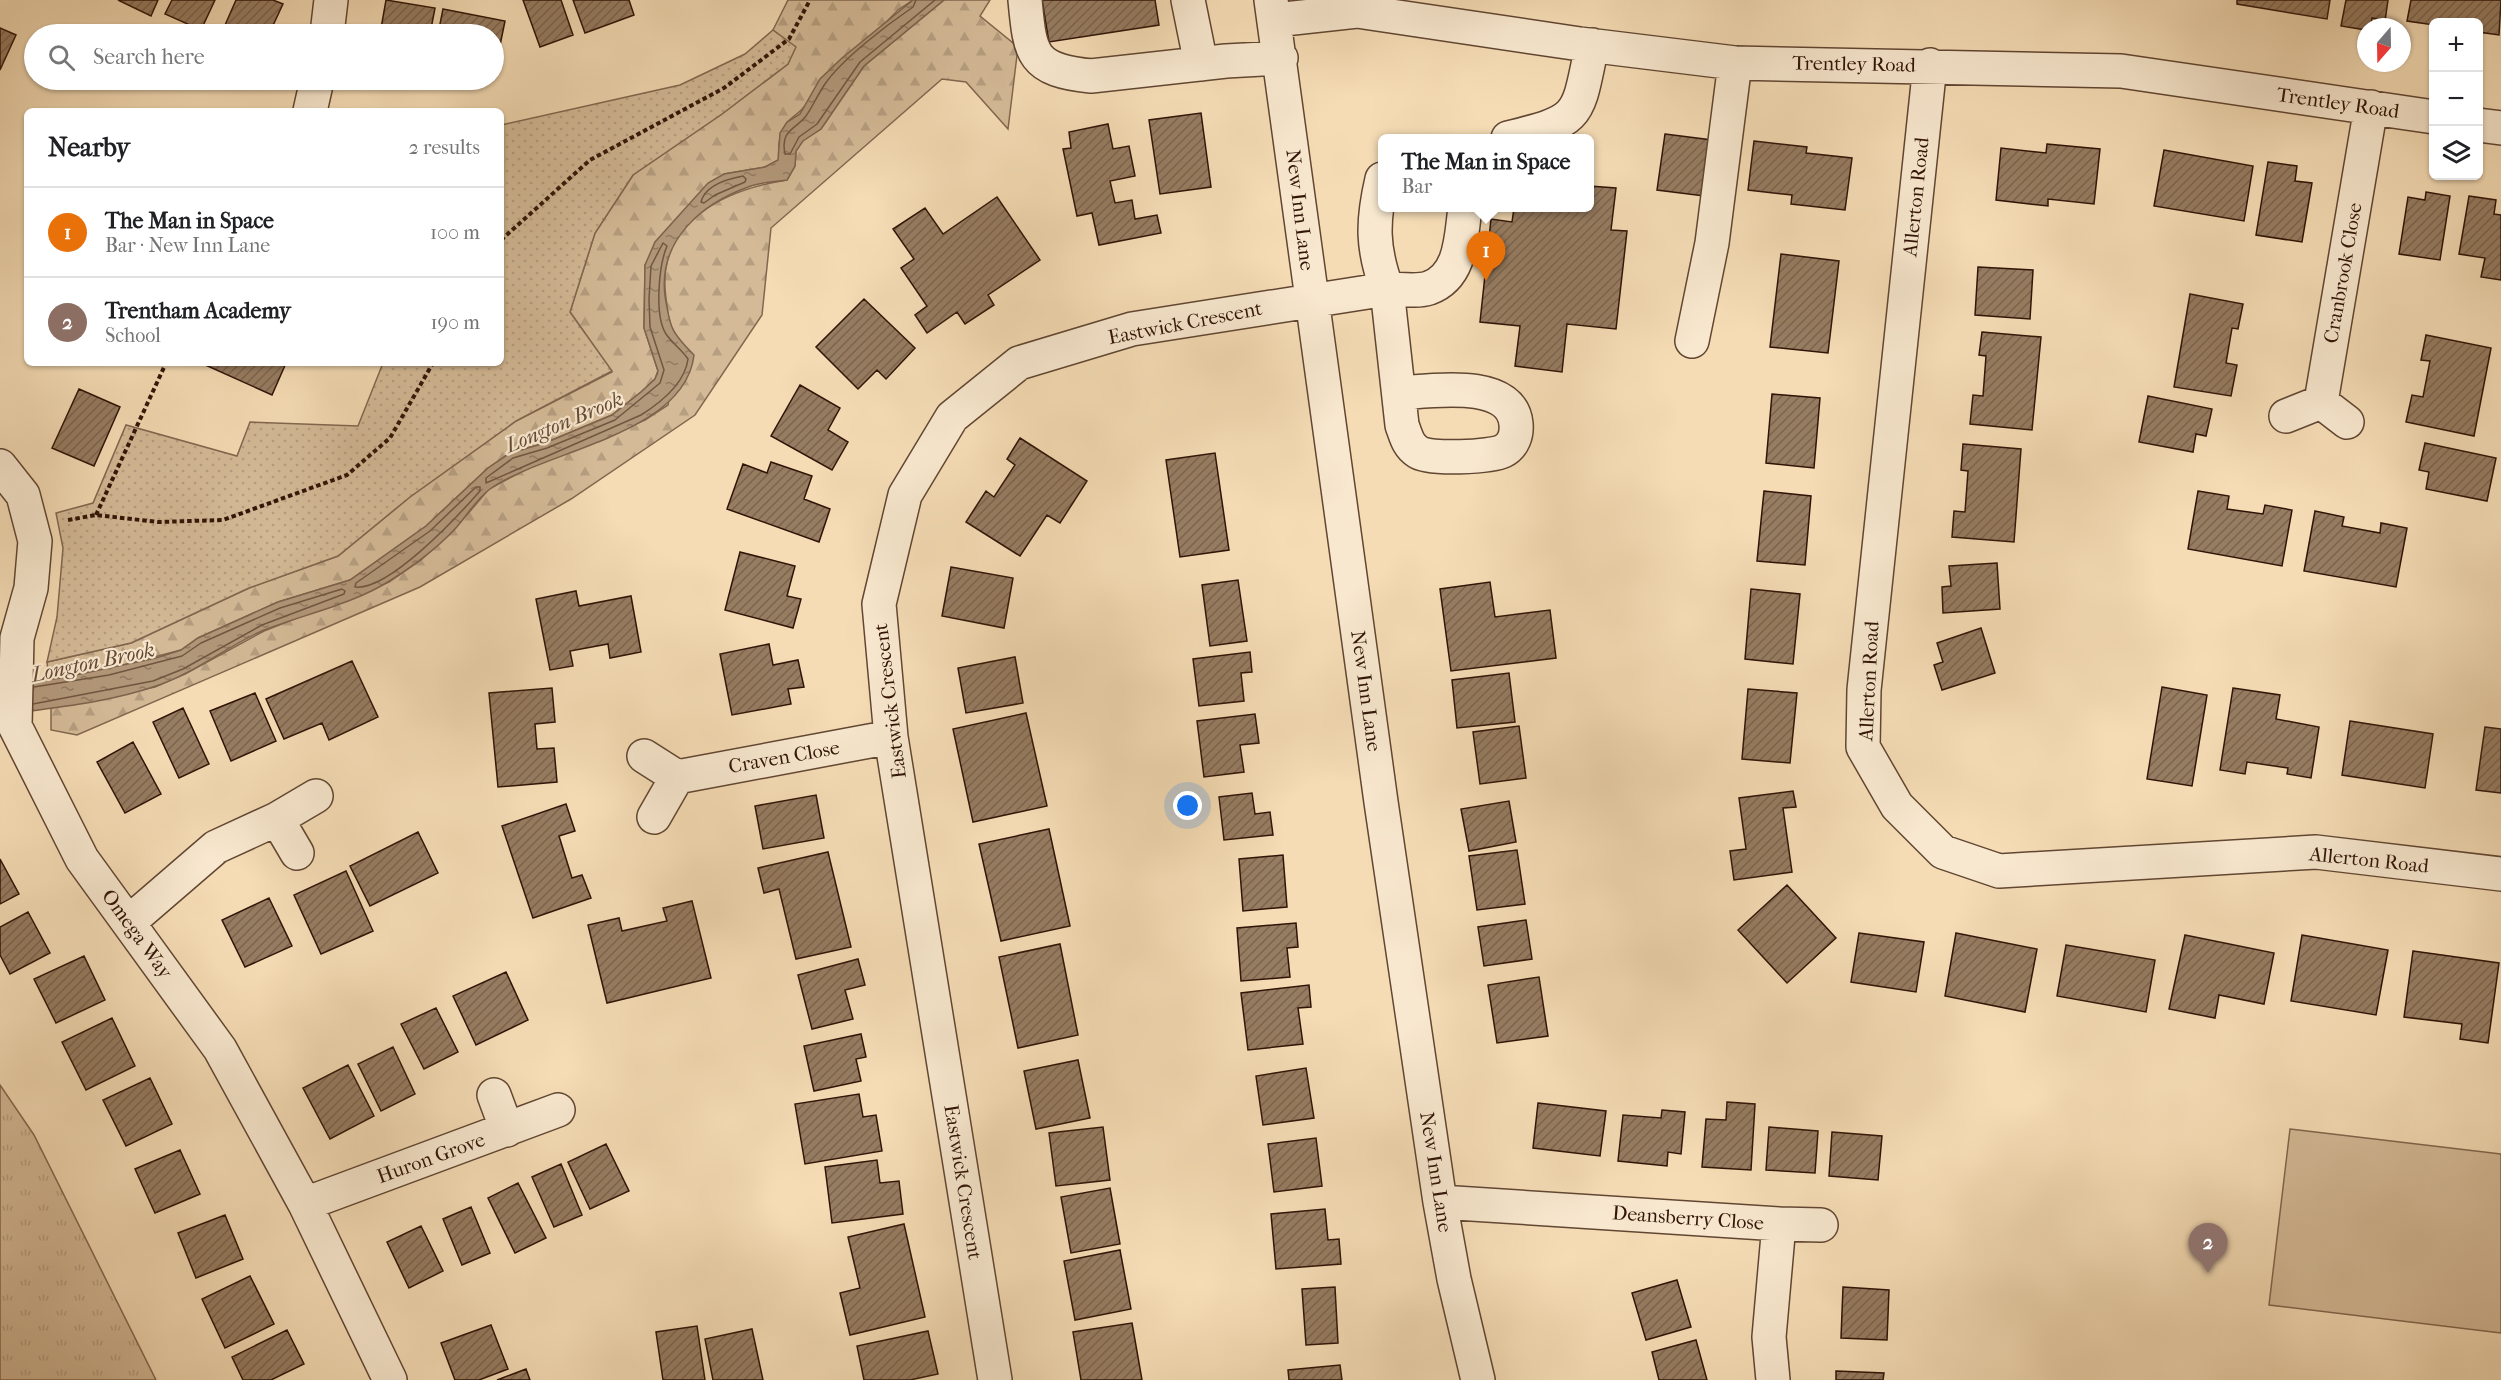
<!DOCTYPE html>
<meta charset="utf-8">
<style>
body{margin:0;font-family:"IM FELL French Canon",serif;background:#f2f2f2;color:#202124}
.controls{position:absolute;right:18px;top:18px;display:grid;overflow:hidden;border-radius:9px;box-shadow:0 2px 4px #0004}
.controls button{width:54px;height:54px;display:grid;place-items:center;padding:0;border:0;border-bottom:2px solid #e0e0e0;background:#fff;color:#202124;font:30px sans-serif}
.compass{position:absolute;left:2357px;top:18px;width:54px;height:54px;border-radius:50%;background:#fff;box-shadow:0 2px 4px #0004;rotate:200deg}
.you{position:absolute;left:1188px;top:806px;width:21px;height:21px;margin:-15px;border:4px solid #fff;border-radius:50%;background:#1a73e8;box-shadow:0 0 0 9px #1a73e833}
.badge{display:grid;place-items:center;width:39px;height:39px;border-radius:50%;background:#8f2418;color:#fff;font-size:20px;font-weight:700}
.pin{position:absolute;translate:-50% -50px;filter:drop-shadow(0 2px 3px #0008)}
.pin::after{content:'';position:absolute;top:32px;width:21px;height:18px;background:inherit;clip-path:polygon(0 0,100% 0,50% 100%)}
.popup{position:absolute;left:1378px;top:134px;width:216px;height:78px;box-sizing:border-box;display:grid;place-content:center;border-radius:9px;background:#fff;filter:drop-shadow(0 2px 4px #0005);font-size:20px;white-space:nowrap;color:#757577}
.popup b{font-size:22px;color:#202124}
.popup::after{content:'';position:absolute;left:50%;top:100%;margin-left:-12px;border:12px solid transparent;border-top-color:#fff}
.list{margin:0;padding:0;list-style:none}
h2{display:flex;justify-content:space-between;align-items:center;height:78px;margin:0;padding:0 24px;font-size:26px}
h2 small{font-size:20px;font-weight:400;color:#757577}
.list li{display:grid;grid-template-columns:39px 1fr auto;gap:18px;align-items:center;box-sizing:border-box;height:90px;padding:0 24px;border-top:2px solid #e0e0e0}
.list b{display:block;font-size:22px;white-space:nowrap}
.list p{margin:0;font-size:20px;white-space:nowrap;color:#757577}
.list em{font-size:20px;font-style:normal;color:#757577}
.icon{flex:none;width:33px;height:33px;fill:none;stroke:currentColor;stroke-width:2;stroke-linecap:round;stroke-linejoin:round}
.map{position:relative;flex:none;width:2501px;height:1380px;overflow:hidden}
.search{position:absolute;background:#fff;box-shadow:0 2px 4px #0004;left:24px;top:24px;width:480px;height:66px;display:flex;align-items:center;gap:15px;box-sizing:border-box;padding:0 21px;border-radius:33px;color:#757577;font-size:22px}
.panel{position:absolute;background:#fff;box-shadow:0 2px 4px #0004;left:24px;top:108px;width:480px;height:258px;border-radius:9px}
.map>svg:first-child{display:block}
</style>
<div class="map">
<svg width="2501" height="1380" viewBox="0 0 2501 1380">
<defs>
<pattern id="grass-tufts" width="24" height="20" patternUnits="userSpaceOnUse" patternTransform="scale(1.5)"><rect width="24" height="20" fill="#d4ba97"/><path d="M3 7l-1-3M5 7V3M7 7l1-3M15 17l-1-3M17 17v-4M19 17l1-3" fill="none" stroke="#b69f81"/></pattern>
<pattern id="forest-firs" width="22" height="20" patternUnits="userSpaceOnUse" patternTransform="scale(1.5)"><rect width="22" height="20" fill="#d4ba97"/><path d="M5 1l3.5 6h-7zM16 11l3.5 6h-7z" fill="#b69f81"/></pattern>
<pattern id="park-dots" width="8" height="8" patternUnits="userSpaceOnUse" patternTransform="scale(1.5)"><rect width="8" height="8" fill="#d4ba97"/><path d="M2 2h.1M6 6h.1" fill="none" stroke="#b69f81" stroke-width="1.8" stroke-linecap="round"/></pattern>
<pattern id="water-ripples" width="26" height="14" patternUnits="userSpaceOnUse" patternTransform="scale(1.5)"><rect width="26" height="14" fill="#b2987a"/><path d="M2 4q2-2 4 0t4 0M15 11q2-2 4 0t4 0" fill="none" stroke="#917b62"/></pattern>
<pattern id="building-hatch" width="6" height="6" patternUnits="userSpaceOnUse" patternTransform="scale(1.5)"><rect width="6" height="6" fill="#967c61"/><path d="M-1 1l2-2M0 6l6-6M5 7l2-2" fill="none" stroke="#7b644e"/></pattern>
</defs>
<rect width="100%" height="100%" fill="#f5dcb5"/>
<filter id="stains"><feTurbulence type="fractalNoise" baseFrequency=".00333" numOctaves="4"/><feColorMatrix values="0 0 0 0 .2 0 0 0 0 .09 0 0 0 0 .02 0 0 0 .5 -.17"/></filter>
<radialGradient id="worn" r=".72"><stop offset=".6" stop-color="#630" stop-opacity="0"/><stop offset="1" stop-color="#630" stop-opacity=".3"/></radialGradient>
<path fill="url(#grass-tufts)" stroke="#82674f" stroke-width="1.5" d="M0,1085l34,50 122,245h-156z"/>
<path fill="url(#forest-firs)" stroke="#82674f" stroke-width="1.5" d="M788,0h125l-15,10 -91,93c-7,11 -15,13 -20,20 -8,9 -9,25 -8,37l-14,7 -41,7 -79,91 -1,63 14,43 -3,8 -14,13 -29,23 -67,28 -35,10 -22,15 -62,58 -76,54 -72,22 -80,36 -17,12 -73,19 -59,10 -2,-17 84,-19 118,-55 89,-32 72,-59 106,-76 96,-49 -42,-60 25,-79 38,-58 89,-61 66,-50 7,-17 -22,-17z
M944,0h46l-10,16 38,31 -10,82 -42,-47 -24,-3 -171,149 -9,87 -67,100 -124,84 -151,88 -343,148 -26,-5v-22l104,-21 30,-13 79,-43 125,-49 32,-22 33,-30 35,-41 38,-20 118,-49 23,-15 12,-64c-11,-13 -12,-25 -14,-43 -11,-76 58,-108 121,-118l8,-14 1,-15 7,-11 18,-11 43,-63z"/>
<path fill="url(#park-dots)" stroke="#82674f" stroke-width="1.5" d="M773,30l23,17 -8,17 -66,50 -89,61 -38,58 -25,79 42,59 -96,50 -106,76 -72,59 -89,32 -118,55 -84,19 10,-45 6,-69 -7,-35 37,-10 33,-78 111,31 13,-34 108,4 25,-63h118v-238l179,-40 65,-31z"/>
<path fill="#d4ba97" stroke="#82674f" stroke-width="1.5" d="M2290,1129l211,25v179l-232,-28z"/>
<path fill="url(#water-ripples)" stroke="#7e634c" stroke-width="1.5" d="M913,0h31l-80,66 -43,63 -18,12 -7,10 -1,15 -8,14c-12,2 -25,2 -36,6 -49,17 -93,54 -86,110 5,32 6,36 29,59 -9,80 -149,95 -204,134 -14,10 -24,28 -36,41 -18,19 -41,36 -63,50 -37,24 -86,34 -127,50 -37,16 -69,43 -108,56 -49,17 -105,22 -156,29v-30l61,-7 95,-20 25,-8 17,-12 80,-36 72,-22 76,-54 62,-58 22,-15 35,-10 67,-28 29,-23 14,-13 3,-8 -14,-43 1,-63 10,-23 53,-59 16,-9 41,-7 13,-7 2,-27 7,-11 13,-8 20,-35 22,-21z"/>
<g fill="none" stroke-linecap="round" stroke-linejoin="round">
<path stroke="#715640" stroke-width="1.5" d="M916,0l-3,7c-25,17 -71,52 -88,77 -7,10 -12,22 -19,32 -11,14 -26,14 -21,38h5l9,-17 18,-13 43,-62 75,-62
M743,176l3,3 -1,3 -30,13 -11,8 -3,-1c4,-17 26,-23 42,-26z
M663,243l4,3c-8,19 -13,69 -1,88 6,9 16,16 22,25 -3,24 -28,44 -47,56l-155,68v-5l27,-20 34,-10 68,-28 45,-37 4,-13 -14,-43 -1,-28 2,-33z
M476,487h4v4c-22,25 -91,100 -125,96l1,-4 74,-52z
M33,704l120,-23 30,-12 79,-44 82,-31 1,-3 -3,-2 -62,19 -79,35 -19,13 -73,19 -75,12"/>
</g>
<path fill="url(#building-hatch)" stroke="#301407" stroke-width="1.5" d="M118,0h40l-7,16z
M172,0h43l-14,30 -36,-16z
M236,0h37l10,4 -14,30 -47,-2z
M386,0l49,8 -5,26h-50z
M523,0h38l12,35 -33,12z
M573,0h56l5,15 -49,18z
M1042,0h113l4,25 -110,17z
M2237,0h93l-3,19 -90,-15z
M2346,0h42l-3,21 -13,-3 -1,9h-5v3l-25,-4z
M2411,0h90l-2,35 -21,-3v-10h-44v3l-27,-4z
M443,9l62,12 -9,44h-2v-31h-56z
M0,28l16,7 -16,35z
M1201,113l10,74 -51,7 -11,-74z
M1108,124l5,25 16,-3 6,30 -25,5 5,22 17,-3 3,19 22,-4 4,18 -62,12 -7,-32 -15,3 -14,-67 8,-1 -2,-16z
M1665,134l47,6 -8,56 -47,-6z
M1754,141l53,6 -1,6 46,5 -7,52 -54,-6 1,-9 -44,-5z
M2047,144l53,5 -6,55 -46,-5v7l-52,-6 5,-52 45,5z
M2164,150l89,16 -9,55 -90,-15z
M2268,162l29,4 -2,15 17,2 -10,59 -46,-7z
M1589,186l27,2 -5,42 16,1 -11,98 -49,-5 -5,48 -47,-6 5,-40 -40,-4 11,-103 21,3 2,-14h75z
M2426,192l24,4 -10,64 -41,-6 9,-57 17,3z
M2469,196l27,4 -2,14 7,1v65l-20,-3 4,-19 -26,-4z
M997,197l43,63 -52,35 6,10 -29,19 -8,-12 -30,21 -12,-18 12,-9 -26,-38 13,-9 -21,-30 32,-21 18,26z
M1781,254l58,7 -11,92 -58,-6z
M1978,267l55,3 -3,49 -55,-4z
M2190,294l53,10 -5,25 -6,-1 -6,35 11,2 -6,31 -57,-9z
M864,299l51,49 -29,31 -9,-9 -19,19 -42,-42z
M1982,332l59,5 -9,93 -62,-6 3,-29 10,1 3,-40 -7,-1z
M2426,335l65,13 -17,88 -68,-14 6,-27 11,2 7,-36 -9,-1z
M201,363h85l-14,32z
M800,385l40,23 -12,22 20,12 -16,28 -61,-34z
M79,389l41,18 -26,59 -42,-18z
M1772,394l48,4 -6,70 -48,-5z
M2148,396l64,13 -6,27 -10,-2 -3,18 -54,-10z
M1020,438l67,43 -27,42 -13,-8 -27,41 -54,-34 20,-31 8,6 21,-32 -8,-6z
M2425,443l71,15 -9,43 -61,-12 3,-17 -10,-2z
M1963,444l58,5 -7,93 -62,-5 2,-26 11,1 3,-41 -7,-1z
M1215,453l14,97 -49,7 -14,-97z
M771,462l41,14 -8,23 26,10 -11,33 -92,-33 16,-45 24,9z
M1764,491l47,5 -6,69 -48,-4z
M2198,491l31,5 -2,13 36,5 2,-9 27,5 -10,56 -94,-17z
M2315,511l29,6 -2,9 38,7 1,-10 26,5 -11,59 -92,-16z
M740,552l55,14 -8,30 14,3 -8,29 -68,-18z
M1997,563l3,46 -57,4 -1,-26 9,-1 -2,-20z
M951,567l62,11 -9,50 -62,-12z
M1238,580l9,61 -37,5 -8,-61z
M1490,582l5,35 55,-7 6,48 -105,13 -11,-82z
M1751,589l49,5 -7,70 -48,-5z
M576,591l3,15 52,-10 10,56 -31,6 -2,-14 -38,7 3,15 -23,4 -14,-71z
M1981,628l14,45 -53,17 -8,-25 9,-3 -6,-19z
M769,644l4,21 25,-5 6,27 -16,2 3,15 -59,11 -12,-61z
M1250,652l2,20 -11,1 3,28 -45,5 -6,-47z
M1015,657l8,46 -57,10 -8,-45z
M352,661l26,56 -49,23 -7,-17 -38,16 -18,-40z
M1509,673l6,49 -58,6 -5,-48z
M2162,687l45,8 -15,91 -45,-7z
M552,688l3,34 -20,2 2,25 17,-1 3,34 -59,5 -9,-94z
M2233,688l47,7 -4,24 43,8 -8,51 -24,-4 1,-6 -41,-6 -2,12 -25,-4z
M1748,689l49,4 -7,70 -48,-4z
M255,693l21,48 -45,20 -21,-50z
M183,708l26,56 -30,14 -26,-56z
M1026,713l21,93 -74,16 -20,-93z
M1255,714l4,29 -19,2 4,27 -40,5 -7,-56z
M2350,721l83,13 -8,54 -83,-13z
M1519,726l7,52 -46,6 -7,-52z
M2485,727l16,2v64l-25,-3z
M133,742l28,52 -36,19 -28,-51z
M1793,791l3,16 -13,1 9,64 -58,8 -4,-29 16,-2 -7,-51z
M1252,793l3,21 15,-2 3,23 -49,5 -5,-43z
M816,795l8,43 -61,11 -8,-43z
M1509,801l7,41 -47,9 -8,-42z
M566,804l9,27 -16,5 13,42 10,-3 9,23 -58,20 -31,-92z
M1049,829l21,97 -69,15 -22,-97z
M418,832l20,41 -68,33 -20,-40z
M1517,850l8,54 -48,6 -8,-54z
M828,852l23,95 -55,12 -17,-70 -15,4 -6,-25z
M1283,855l4,52 -44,4 -4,-52z
M0,859l19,35 -19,10z
M346,871l27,60 -52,23 -27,-59z
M1787,885l49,53 -49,45 -49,-53z
M269,898l23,48 -47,21 -23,-47z
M692,901l19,77 -104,25 -19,-78 31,-7 3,13 45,-10 -4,-13z
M28,912l22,41 -40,21 -10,-19v-28z
M1526,920l6,39 -48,7 -6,-39z
M1296,923l2,24 -11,1 3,29 -49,4 -4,-53z
M1859,933l65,9 -8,50 -65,-10z
M1956,933l81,16 -12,63 -80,-16z
M2185,935l89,18 -10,51 -45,-9 -4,23 -46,-9z
M2302,935l86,15 -12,65 -85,-14z
M1060,944l18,91 -60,13 -19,-91z
M2066,945l89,15 -9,52 -89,-16z
M2413,951l86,12 -11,80 -28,-4 2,-15 -58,-7z
M84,956l21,44 -49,23 -22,-44z
M858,959l7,26 -20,5 8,29 -41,10 -14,-54z
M506,972l22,48 -52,25 -23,-49z
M1539,977l9,59 -51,7 -9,-58z
M1309,985l2,22 -13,1 5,36 -55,6 -7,-57z
M436,1008l22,44 -34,17 -23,-45z
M112,1018l23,48 -49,24 -24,-48z
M861,1034l5,23 -10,2 5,22 -47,10 -10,-45z
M393,1047l22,47 -34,17 -23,-47z
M1078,1060l12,58 -54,11 -12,-58z
M348,1065l26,51 -44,23 -27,-51z
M1306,1068l8,50 -51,7 -7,-49z
M150,1078l22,46 -46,22 -23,-46z
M859,1094l4,23 13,-2 6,36 -77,13 -10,-60z
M1727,1102l28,2 -4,66 -49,-3 4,-48 20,1z
M1538,1103l68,8 -6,45 -67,-8z
M1662,1110l23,2 -4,42 -13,-2 -1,14 -49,-5 5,-46 38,3z
M1103,1127l7,53 -54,6 -7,-53z
M1769,1127l49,4 -3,42 -49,-3z
M1832,1132l50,4 -4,44 -49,-4z
M1316,1138l6,48 -48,6 -6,-48z
M606,1144l23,47 -39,18 -22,-47z
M180,1150l20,44 -45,19 -20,-44z
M877,1160l3,23 19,-2 4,33 -71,9 -7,-56z
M561,1164l21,51 -28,12 -22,-50z
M518,1183l28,55 -31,15 -27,-55z
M1110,1188l10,56 -49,9 -10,-56z
M471,1207l19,46 -28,12 -19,-46z
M1325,1209l3,31 11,-1 2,25 -65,5 -5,-55z
M225,1215l18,44 -47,19 -18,-45z
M904,1224l21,93 -75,18 -10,-42 20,-5 -12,-51z
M421,1226l22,45 -34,17 -22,-46z
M1120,1250l11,59 -56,11 -11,-59z
M250,1276l24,48 -49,24 -23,-49z
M1677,1280l14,47 -45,13 -14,-47z
M1335,1287l3,56 -32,2 -4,-56z
M1843,1287l46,3 -2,50 -46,-2z
M1132,1323l10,57h-61l-8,-48z
M491,1325l17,44 -29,11h-24l-14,-37z
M697,1326l8,54h-42l-7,-48z
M752,1329l11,51h-50l-8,-41z
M287,1330l17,34 -33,16h-28l-11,-23z
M928,1331l10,43 -28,6h-46l-7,-34z
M1696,1340l11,40h-48l-7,-28z
M1340,1365l2,15h-53l-1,-10z
M526,1369l4,11h-33z
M1836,1371l48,2 -1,7h-47z"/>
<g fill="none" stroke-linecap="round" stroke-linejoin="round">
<g stroke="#614632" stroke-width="36">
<path id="minor" d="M1025,0c5,54 6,70 66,76l135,-15 55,-3
M1188,0l13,64
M1271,0l110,802 59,400 14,77 24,101
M1275,20l82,-9 223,33 155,19 386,8 313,46
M327,34l4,-34
M1930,65l-66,625 -1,57 34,59 46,46 56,19 317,-19 185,22
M310,111l7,-31
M2478,125l23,3
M1508,138c74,-18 69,-20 84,-93
M1382,179c-10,43 -10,69 5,110 12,0 30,3 42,-1 33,-12 32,-52 36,-80
M1692,341l20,-98 23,-180
M2321,402l26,20
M2286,416l35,-14 50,-295
M0,466l23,29 12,46 -4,47 -14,50 -2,88 67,133 138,190 85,155 85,176
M644,756l33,21
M654,817l23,-40 214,-40
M277,819l20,34
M129,922l87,-75 61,-28 39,-23
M494,1095l13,35
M1440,1202l339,22 -10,113 4,43
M305,1204l253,-94
M1779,1224l42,1
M995,1380l-104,-643 -12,-133 26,-109 47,-78 67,-54 113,-34 255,-40 15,136c4,11 6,21 16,27 11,8 73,5 85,-1 10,-5 14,-16 13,-27 -4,-46 -85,-33 -116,-31"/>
</g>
<path stroke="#301407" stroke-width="4" stroke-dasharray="4.5 3" stroke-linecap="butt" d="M501,240l89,-80 134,-72 65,-49 21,-39
M96,515l70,-152
M68,520l28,-5 62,7 65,-2 124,-45 43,-37 43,-75"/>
<use href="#minor" stroke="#f8e8cf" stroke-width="33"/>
</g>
<g text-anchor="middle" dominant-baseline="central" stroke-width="4.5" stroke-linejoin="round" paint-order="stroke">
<g font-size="20" fill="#301407" stroke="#f8e8cf">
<text transform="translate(1854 64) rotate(1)">Trentley Road</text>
<text transform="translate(2338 103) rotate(8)">Trentley Road</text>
<text transform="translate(1916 197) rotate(-84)">Allerton Road</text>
<text transform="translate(1300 210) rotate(83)">New Inn Lane</text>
<text transform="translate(2343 273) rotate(-80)">Cranbrook Close</text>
<text transform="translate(1185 323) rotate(-11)">Eastwick Crescent</text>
<text transform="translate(1869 681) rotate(-87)">Allerton Road</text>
<text transform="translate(1366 691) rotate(82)">New Inn Lane</text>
<text transform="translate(890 701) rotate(-97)">Eastwick Crescent</text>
<text transform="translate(784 757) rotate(-10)">Craven Close</text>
<text transform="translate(2369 860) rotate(6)">Allerton Road</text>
<text transform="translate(137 934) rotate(54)">Omega Way</text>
<text transform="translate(431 1158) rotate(-20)">Huron Grove</text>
<text transform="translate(1436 1172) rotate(81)">New Inn Lane</text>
<text transform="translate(963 1182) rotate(81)">Eastwick Crescent</text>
<text transform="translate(1688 1218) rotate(4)">Deansberry Close</text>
</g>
<g font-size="21" font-style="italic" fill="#644935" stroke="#f8e8cf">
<text transform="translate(564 422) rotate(-23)">Longton Brook</text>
<text transform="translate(93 662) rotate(-12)">Longton Brook</text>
</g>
</g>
<rect width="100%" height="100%" filter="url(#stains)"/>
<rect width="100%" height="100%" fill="url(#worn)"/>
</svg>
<div class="controls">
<button>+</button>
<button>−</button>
<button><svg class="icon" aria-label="layers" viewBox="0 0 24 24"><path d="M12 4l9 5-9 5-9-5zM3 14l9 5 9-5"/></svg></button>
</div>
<svg class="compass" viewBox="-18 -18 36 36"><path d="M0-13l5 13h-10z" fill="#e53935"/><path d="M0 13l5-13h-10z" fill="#757577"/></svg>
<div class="you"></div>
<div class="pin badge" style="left:1486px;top:281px;background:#e8710a">1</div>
<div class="popup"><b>The Man in Space</b>Bar</div>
<div class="pin badge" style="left:2208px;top:1273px;background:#8d6e63">2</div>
<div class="search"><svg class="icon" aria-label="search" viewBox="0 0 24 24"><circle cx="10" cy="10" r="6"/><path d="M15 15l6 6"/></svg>Search here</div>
<section class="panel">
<h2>Nearby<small>2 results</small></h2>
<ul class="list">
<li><span class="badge" style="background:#e8710a">1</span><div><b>The Man in Space</b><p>Bar · New Inn Lane</p></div><em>100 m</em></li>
<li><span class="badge" style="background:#8d6e63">2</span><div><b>Trentham Academy</b><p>School</p></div><em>190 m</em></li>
</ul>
</section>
</div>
